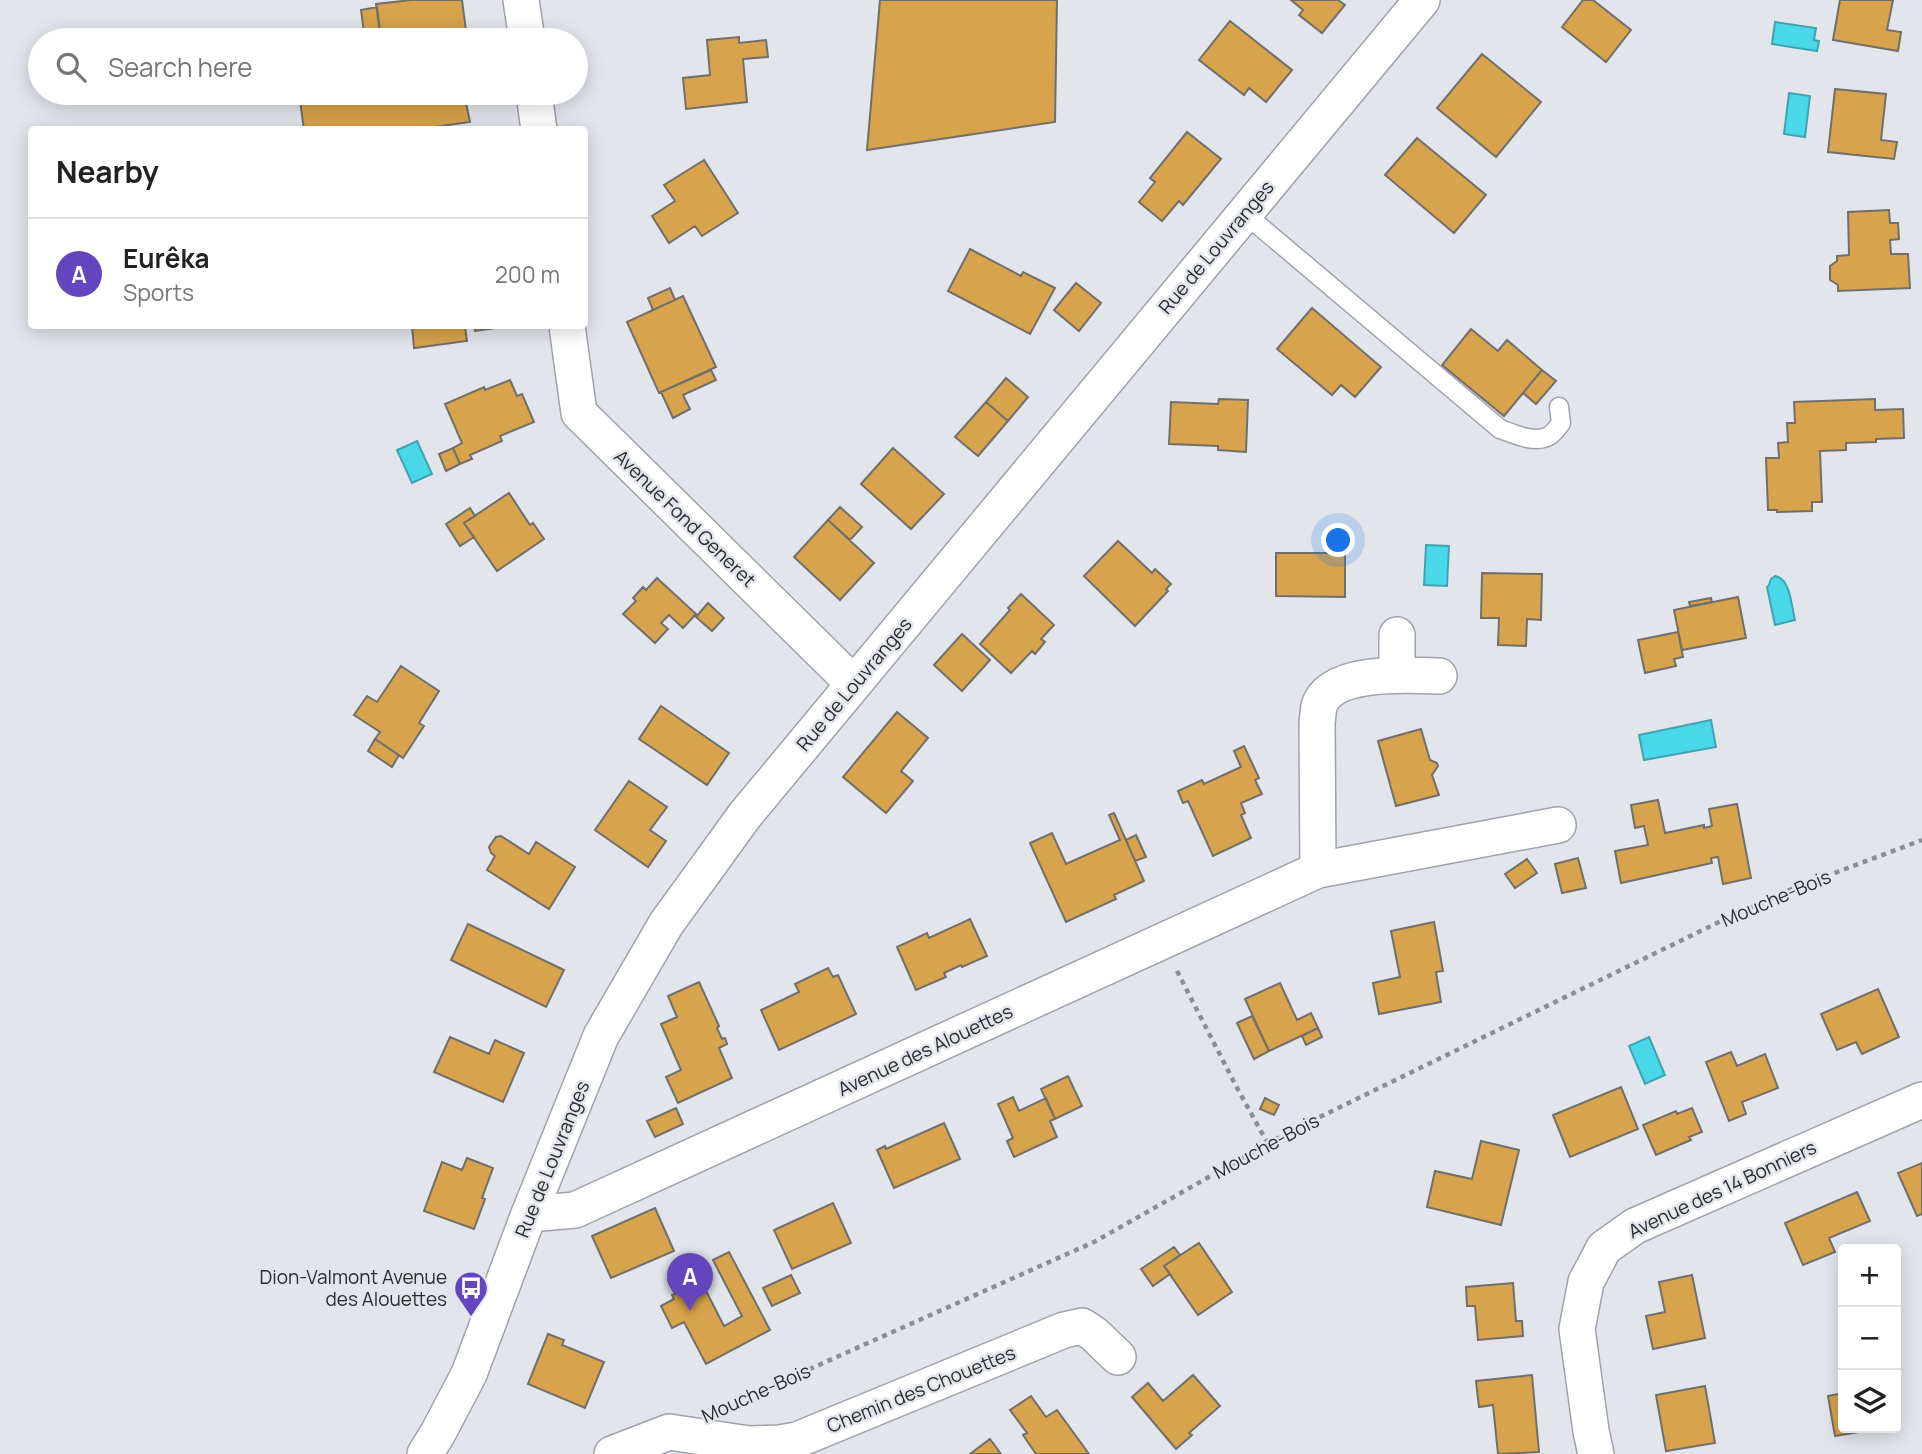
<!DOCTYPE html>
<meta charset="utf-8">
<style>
body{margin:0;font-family:Manrope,sans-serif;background:#f2f2f2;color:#222}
.controls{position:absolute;right:21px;bottom:21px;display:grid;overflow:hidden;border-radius:7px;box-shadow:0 4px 18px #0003}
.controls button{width:63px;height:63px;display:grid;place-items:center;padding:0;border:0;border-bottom:2px solid #e0e0e0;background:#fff;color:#222;font:35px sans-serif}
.you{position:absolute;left:1339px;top:541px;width:24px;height:24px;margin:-18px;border:5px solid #fff;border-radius:50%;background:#1a73e8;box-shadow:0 0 0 10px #1a73e833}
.badge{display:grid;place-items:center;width:46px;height:46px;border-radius:50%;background:#6345be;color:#fff;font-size:23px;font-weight:700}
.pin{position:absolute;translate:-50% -58px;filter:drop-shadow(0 2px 4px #0008)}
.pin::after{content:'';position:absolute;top:37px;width:24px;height:21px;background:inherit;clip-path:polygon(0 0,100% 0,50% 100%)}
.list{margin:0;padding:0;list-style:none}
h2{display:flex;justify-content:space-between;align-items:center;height:91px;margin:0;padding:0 28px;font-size:30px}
h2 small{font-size:23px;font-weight:400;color:#767676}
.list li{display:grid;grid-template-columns:46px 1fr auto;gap:21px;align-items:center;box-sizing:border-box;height:112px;padding:0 28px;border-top:2px solid #e0e0e0}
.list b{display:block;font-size:26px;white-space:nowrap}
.list p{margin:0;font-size:23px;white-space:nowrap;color:#767676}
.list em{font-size:23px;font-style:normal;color:#767676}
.icon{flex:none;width:38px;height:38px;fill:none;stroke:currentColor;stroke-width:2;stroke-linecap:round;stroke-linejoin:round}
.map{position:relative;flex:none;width:1922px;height:1454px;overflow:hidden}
.search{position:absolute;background:#fff;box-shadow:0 4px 18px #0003;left:28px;top:28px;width:560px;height:77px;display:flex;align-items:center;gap:18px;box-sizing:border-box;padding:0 24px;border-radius:38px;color:#767676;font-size:26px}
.panel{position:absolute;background:#fff;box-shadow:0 4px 18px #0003;left:28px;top:126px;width:560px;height:203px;border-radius:7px}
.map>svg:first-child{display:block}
</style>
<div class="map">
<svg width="1922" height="1454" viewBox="0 0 1922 1454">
<rect width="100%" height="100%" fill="#e2e6ec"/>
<path fill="#49d8e8" stroke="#40a4b0" stroke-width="2" d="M1775,22l41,6 -2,12 5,1 -2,10 -45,-7z
M1789,93l21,3 -5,41 -21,-3z
M417,441l15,33 -20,9 -15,-33z
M1426,545l23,1 -2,40 -23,-1z
M1775,576c16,3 16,29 20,44l-20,5 -8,-38 2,-2 2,-6z
M1711,720l5,27 -72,13 -5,-25z
M1649,1037l16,38 -20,9 -16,-38z"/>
<path fill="#d7a34c" stroke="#726f6a" stroke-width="2" d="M411,0h51l5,38 -19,2h-67l-5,-36z
M880,0h177l-2,122 -188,28z
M1291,0h47l7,5 -23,28 -23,-18 4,-5z
M1583,0h10l38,30 -25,32 -44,-35z
M1840,0h53l-6,30 14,2 -3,19 -65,-11z
M377,7l4,33h-16l-4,-30z
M1230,21l62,49 -26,32 -17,-14 -5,7 -45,-35z
M739,37v6l27,-3 2,17 -25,2 4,43 -61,7 -3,-31 27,-3 -3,-35z
M1482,54l59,48 -45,55 -59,-49z
M1835,89l51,5 -5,46 16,2 -3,17 -66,-7z
M299,93h165l6,29 -56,8h-110z
M1187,132l34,27 -38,46 -4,-4 -17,20 -23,-19 16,-20 -5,-4z
M1417,138l69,57 -32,38 -69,-58z
M704,160l34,53 -36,23 -7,-10 -26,17 -17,-27 23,-15 -11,-16z
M1889,210l1,13h8l1,16 -9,1 1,14h17l2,34 -72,3v-6l-8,-5v-14l7,-5v-5l12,-1 -1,-43z
M970,249l51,27 2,-4 32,16 -25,46 -82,-43z
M1076,283l25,20 -22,28 -25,-21z
M670,288l5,12 -22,10 -5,-12z
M683,296l33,71 -57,26 -32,-71z
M1312,308l69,59 -26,30 -14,-12 -9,10 -55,-46z
M412,326h53l2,15 -53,7z
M474,326h36l-35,5z
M1471,329l27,22 9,-11 35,30 -38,46 -62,-51z
M711,370l5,10 -33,15 7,14 -17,9 -12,-26z
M1542,370l14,11 -20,23 -13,-11z
M1006,378l22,19 -20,24 -22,-19z
M510,380l7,16 5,-2 12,28 -34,14 2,5 -32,14 2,4 -12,5 -7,-16 9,-5 -17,-39 39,-17 1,3z
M1219,399l29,1 -2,52 -28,-2v-4l-49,-2 2,-42 47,2z
M1875,399v11l28,-1 1,29 -28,1v3l-30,1v7l-26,1 2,51h-10v9l-35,1v-2h-9l-2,-52h13l-1,-15 10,-1 -1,-19h8l-1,-21z
M986,402l22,19 -30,35 -23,-19z
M453,448l7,16 -14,7 -7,-17z
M893,448l51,46 -33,35 -50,-45z
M509,493l21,32 3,-2 11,16 -47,32 -33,-48z
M840,507l22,20 -12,13 -22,-20z
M470,508l5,8 -11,7 10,14 -14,9 -14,-22z
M828,520l46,43 -34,37 -46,-43z
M1118,541l34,32 3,-4 16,15 -5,5 2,2 -33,35 -51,-50z
M1276,553h69v44l-69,-1z
M1482,573l60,1 -1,46 -14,-1 -1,27 -28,-1 1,-27h-18z
M657,578l39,36 -13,14 -14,-13 -8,8 7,6 -13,14 -32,-29 13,-13 -3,-3 10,-11 3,3z
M1021,594l33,31 -13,14 4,3 -10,12 -3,-3 -21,22 -31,-29 30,-34 -2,-2z
M1738,597l8,41 -64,12 -8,-40z
M1711,598l1,4 -22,4 -1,-4z
M708,603l16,15 -12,13 -16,-14z
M1678,632l5,25 -9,2 2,7 -31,7 -7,-33z
M962,634l28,26 -28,31 -28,-26z
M401,666l38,25 -20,32 5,3 -21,32 -28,-19 5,-7 -26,-17 13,-19 10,6z
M661,706l68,47 -22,32 -68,-46z
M897,712l31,26 -27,33 12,10 -27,32 -43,-36z
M1421,729l9,31 7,3 1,3 -6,9 7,20 -43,11 -18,-65z
M375,739l24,16 -7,12 -24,-16z
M1244,746l15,32 -4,2 7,14 -21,9 4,10 -4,2 10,23 -38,18 -25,-55 -5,2 -5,-12 24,-11 2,4 37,-17 -7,-16z
M629,781l38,26 -17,23 16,11 -18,26 -53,-37z
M1658,800l7,33 39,-8v3l8,-2 -3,-17 28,-5 14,74 -28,6 -5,-27 -7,1 1,5 -91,20 -6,-32 33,-6 -4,-19 -9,2 -4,-23z
M1114,813l30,68 -30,14 2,4 -50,23 -36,-79 22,-10 14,31 54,-24 -11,-25z
M1136,835l10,22 -11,4 -9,-21z
M501,836l28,18 7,-12 39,25 -26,42 -62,-39 8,-14 -4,-3 -2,-6 7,-10z
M1578,858l8,30 -24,5 -7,-29z
M1527,859l10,14 -22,15 -10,-14z
M970,919l17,37 -25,11 -1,-2 -17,8 2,4 -30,13 -19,-43 30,-14 2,5z
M1434,922l9,49 -7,1 5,30 -62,12 -6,-31 27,-6 -9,-46z
M468,924l96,46 -18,37 -95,-47z
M828,968l5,9 5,-2 18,39 -77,36 -18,-40 38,-18 -4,-8z
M699,982l20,44 -2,2 5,11 3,-1 2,6 -8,4 13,30 -54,25 -12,-26 15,-7 -20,-46 16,-7 -9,-21z
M1280,983l17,37 14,-7 7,15 -49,23 -24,-52z
M1878,989l21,48 -37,17 -6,-12 -19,8 -16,-36z
M1252,1016l17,35 -15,8 -17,-36z
M1318,1028l4,9 -16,8 -4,-9z
M450,1037l39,17 6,-14 29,13 -21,49 -69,-30z
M1731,1052l6,14 28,-12 13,34 -36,14 4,12 -17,7 -23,-59z
M1068,1076l14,30 -27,13 -14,-30z
M1621,1087l17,42 -68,28 -17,-42z
M1013,1097l6,14 27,-13 9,21 -5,2 7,16 -43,20 -7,-16 6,-3 -15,-34z
M1265,1098l14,7 -5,10 -14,-6z
M676,1108l7,16 -28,13 -8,-16z
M1692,1108l10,24 -13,5 2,3 -35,15 -13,-30 33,-14 1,3z
M944,1123l16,36 -66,29 -17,-38 8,-4 1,3z
M1481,1141l38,9 -18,75 -74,-18 8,-36 37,8z
M467,1158l26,10 -11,30 3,1 -11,30 -50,-18 18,-49 20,8z
M1922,1163v51l-5,2 -19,-43z
M1857,1192l13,29 -41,17 6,14 -32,13 -18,-42z
M833,1203l18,40 -59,26 -18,-39z
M655,1208l19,43 -63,27 -19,-42z
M1199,1243l33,49 -34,23 -34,-49z
M1174,1247l6,8 -16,11 6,8 -17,12 -12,-17z
M729,1252l41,78 -64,34 -22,-42 -12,6 -11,-22 13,-7 -2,-4 3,-1 -7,-14 19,-11 8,15 6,-3 23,45 18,-10 -29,-56z
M791,1275l9,18 -28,13 -9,-18z
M1692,1275l13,63 -52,11 -7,-33 19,-4 -6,-30z
M1513,1283l3,38h6l1,15 -45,4 -3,-34h-8l-1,-19z
M548,1334l16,6 -2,5 42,17 -19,46 -57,-24z
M1193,1375l27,31 -31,27 3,2 -16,14 -44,-52 16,-14 15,18z
M1532,1375l7,77 -41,2 -5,-49 -14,2 -3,-26z
M1705,1386l10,57 -49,8 -10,-56z
M1843,1393v35h39l-47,8 -7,-40z
M1031,1396l15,21 11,-7 32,44h-53l-13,-19 4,-2 -17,-23z
M990,1439l11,15h-31z"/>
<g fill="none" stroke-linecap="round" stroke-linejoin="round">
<g stroke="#9fa2a8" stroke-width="21">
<path id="service" d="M1244,213l256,216c14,5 35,15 49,7 5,-3 9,-9 12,-13l-2,-16"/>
</g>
<g stroke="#9fa2a8" stroke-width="38">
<path id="minor" d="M521,0l6,40
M534,93l5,37
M567,326l12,87 275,271
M1397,635v40
M1318,870l-1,-148c1,-5 1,-11 2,-16 12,-37 90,-31 120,-30
M529,1214l46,-4 743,-340 240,-45
M425,1454l13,-21 31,-59 60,-160 72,-178 65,-112 79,-109 677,-815
M612,1454l57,-22 80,12 30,-1 18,-3 267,-110 18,-4 12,8 24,23
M1596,1454l-5,-23 -14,-102 9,-47 18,-34 31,-22 287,-126"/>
</g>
<path stroke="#8a8d91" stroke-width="4.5" stroke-dasharray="5 5" stroke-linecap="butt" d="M1177,971l59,115 32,58
M727,1406l367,-164 191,-108 432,-211 70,-32 135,-51"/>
<use href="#service" stroke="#fff" stroke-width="18"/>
<use href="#minor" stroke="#fff" stroke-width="35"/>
</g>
<defs>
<g id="bus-pin" transform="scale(1.75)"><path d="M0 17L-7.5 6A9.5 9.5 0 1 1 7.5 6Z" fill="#6345be" stroke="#e2e6ec"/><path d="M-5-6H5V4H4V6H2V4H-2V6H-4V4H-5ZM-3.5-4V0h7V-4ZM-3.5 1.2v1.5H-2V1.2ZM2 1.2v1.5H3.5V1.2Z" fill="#fff"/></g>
</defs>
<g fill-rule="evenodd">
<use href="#bus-pin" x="471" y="1288"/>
</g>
<g text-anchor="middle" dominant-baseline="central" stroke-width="5" stroke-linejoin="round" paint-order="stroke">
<g font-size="19" fill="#2a2b2d" stroke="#e2e6ec">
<text transform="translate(1216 247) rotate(-50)">Rue de Louvranges</text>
<text transform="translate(685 518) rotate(44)">Avenue Fond Generet</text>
<text transform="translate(854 684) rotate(-50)">Rue de Louvranges</text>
<text transform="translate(1776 898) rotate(-23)">Mouche-Bois</text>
<text transform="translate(925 1050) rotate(-25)">Avenue des Alouettes</text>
<text transform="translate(1266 1146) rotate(-28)">Mouche-Bois</text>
<text transform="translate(552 1159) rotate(-68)">Rue de Louvranges</text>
<text transform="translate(1722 1189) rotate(-25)">Avenue des 14 Bonniers</text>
<text transform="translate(921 1389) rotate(-22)">Chemin des Chouettes</text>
<text transform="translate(756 1393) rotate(-24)">Mouche-Bois</text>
</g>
<g font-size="19" fill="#2a2b2d" stroke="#e2e6ec" text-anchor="end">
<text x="447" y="1277">Dion-Valmont Avenue<tspan x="447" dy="22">des Alouettes</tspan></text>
</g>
</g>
</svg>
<div class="controls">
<button>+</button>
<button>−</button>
<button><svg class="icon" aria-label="layers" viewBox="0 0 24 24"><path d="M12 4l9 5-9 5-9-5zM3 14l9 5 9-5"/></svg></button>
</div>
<div class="you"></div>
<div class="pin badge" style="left:690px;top:1311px">A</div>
<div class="search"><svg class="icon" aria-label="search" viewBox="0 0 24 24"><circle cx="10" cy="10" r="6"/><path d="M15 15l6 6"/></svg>Search here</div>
<section class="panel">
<h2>Nearby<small></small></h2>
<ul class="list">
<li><span class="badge">A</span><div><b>Eurêka</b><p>Sports</p></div><em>200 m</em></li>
</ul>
</section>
</div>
